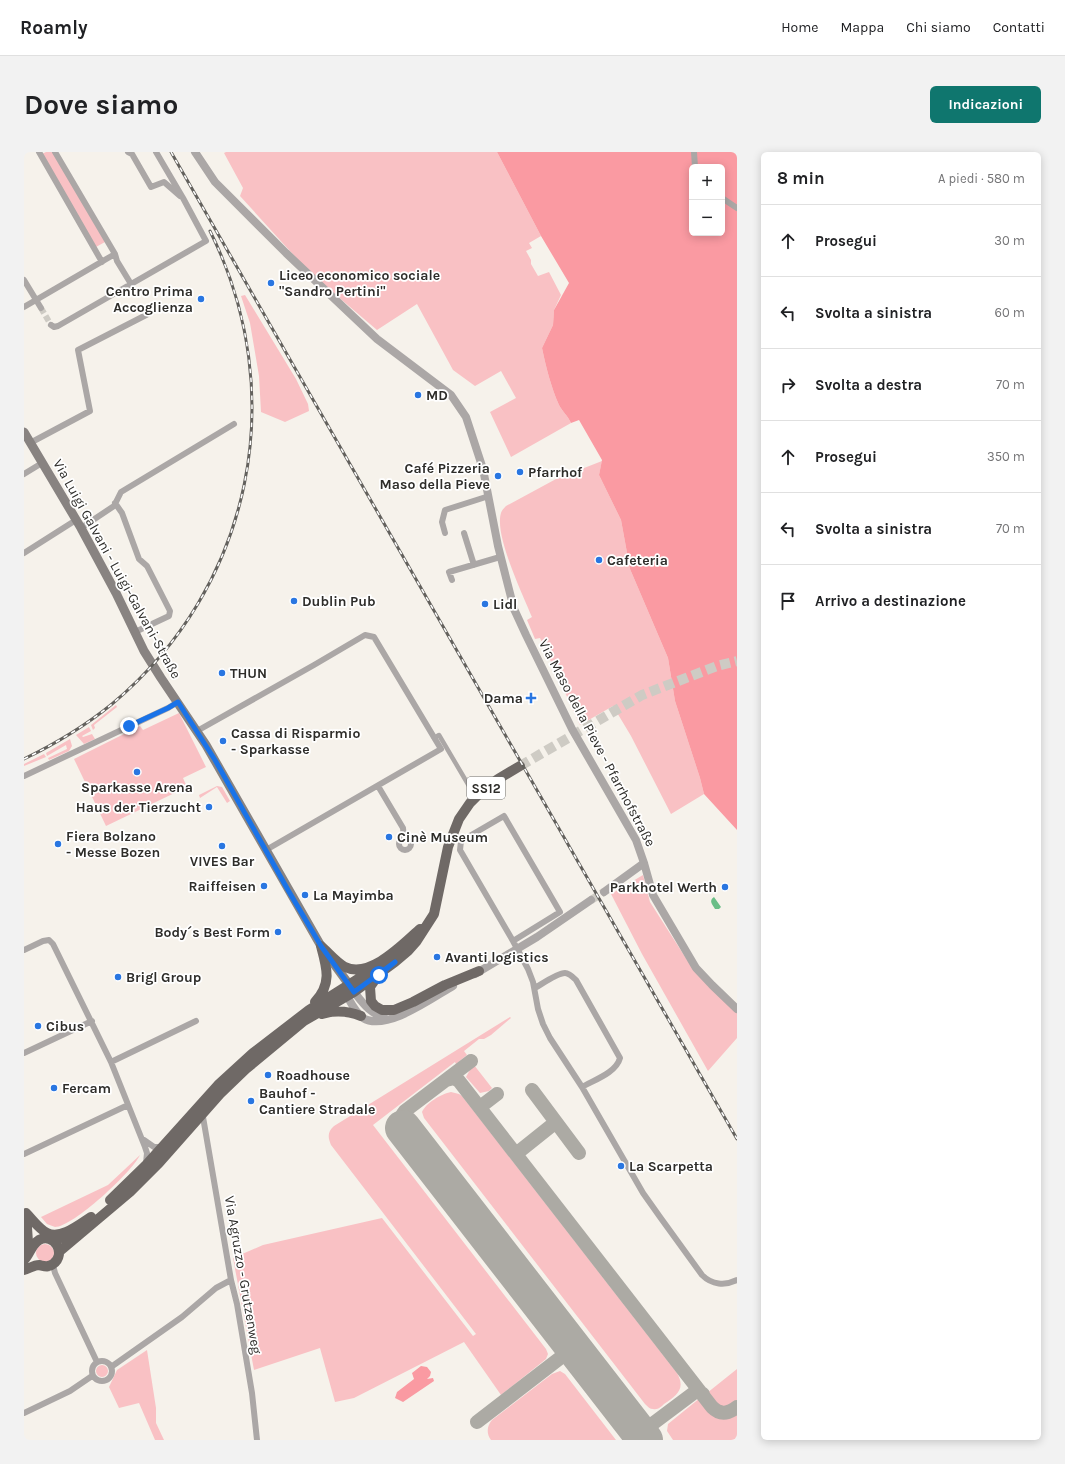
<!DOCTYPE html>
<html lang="it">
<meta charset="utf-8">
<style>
body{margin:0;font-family:Karla,sans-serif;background:#f2f2f2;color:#202124}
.controls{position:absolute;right:12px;top:12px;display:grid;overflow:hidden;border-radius:6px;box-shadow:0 2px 10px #0003}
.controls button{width:36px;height:36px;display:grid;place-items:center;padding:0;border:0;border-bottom:1px solid #e0e0e0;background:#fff;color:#202124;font:20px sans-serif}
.stop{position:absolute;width:12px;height:12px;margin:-9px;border:3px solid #1a73e8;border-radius:50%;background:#fff}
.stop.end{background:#1a73e8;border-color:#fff;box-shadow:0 1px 4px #0008}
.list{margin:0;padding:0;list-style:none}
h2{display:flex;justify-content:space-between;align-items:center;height:52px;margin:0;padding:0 16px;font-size:17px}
h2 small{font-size:13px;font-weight:400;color:#757577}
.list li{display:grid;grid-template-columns:26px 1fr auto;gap:12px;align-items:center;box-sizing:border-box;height:72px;padding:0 16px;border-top:1px solid #e0e0e0}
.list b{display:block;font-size:15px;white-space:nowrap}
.list em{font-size:13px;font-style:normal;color:#757577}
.icon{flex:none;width:22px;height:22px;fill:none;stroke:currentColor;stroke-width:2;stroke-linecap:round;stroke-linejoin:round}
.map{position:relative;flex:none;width:713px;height:1288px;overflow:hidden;border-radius:6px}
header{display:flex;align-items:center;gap:24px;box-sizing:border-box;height:56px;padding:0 20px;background:#fff;border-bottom:1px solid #e0e0e0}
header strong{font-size:19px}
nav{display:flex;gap:22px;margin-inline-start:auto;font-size:14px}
.intro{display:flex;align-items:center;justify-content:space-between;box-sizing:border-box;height:96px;padding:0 24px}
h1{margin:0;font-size:28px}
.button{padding:10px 18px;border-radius:6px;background:#0f766e;color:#fff;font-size:14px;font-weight:700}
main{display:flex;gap:24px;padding:0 24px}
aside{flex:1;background:#fff;border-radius:6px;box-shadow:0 2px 10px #0003}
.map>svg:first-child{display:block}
</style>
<header>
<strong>Roamly</strong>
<nav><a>Home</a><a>Mappa</a><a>Chi siamo</a><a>Contatti</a></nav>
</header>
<div class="intro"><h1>Dove siamo</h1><a class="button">Indicazioni</a></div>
<main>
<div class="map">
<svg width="713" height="1288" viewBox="0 0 713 1288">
<rect width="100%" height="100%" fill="#f6f2eb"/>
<path fill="#f9c1c4" d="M22,0h7l52,90 -9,5 -54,-93z
M202,0h271l44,84 -12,7 3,5 -6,3 5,9v4l7,12 11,-4 12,23 -7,15 -1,15 -11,23c4,19 9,39 17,57 3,6 9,11 12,18l-60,34 -21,-45 26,-14 -15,-27 -26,15 -22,-16 -36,-66 -40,26 -68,-58 -69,-76 3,-8 -19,-35z
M221,143l51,84 12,25 1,7 -24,11 -24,-10 -2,-36 -9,-53 -9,-27z
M578,309l-3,14 22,45 9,49 38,89 7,43 25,77 4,16 -33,20 -40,-78 -18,-30 -33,19 -40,-87 -5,1 -8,-19 5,-3c-9,-22 -38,-82 -31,-104 1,-3 3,-5 5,-7l50,-27z
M92,553l1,2 -23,18 1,3 -2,2 -2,-5z
M155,561l27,54 -23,11 4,9 -81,39 -32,-67 66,-33 3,4z
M65,575l2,4 -9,5 1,1 9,-3 3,5 -11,5 -8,-9z
M46,587l2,7 -3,5 -20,9 -1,-2 19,-9 -1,-4 -19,11 -1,-3z
M20,602l2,3 -22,9v-2z
M193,634l5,1 8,14 -3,2 -10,-16 -17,11 -1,-3z
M619,723l7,27 37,58 50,52v26l-29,33 -66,-117 -31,-60z
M486,865l1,1 -20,17 -7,4h-5l-15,12 3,4 -11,9 -1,-2 -82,63 173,224 2,5 -2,5 -45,36 -37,-53 -110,56 -19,4 -15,-54 -66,22 -21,-112 30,-13 119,-27 91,118 3,-2 -145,-189c-3,-7 -4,-13 3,-19z
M450,913l18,23 -3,3 -9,2 -14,-16 5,-9z
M427,940l8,2 3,2 215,277c9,16 0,22 -13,31 -3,3 -6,6 -11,5 -3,0 -5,-2 -8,-5l-221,-286 -2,-6c4,-9 19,-18 29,-20z
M116,1003c-8,17 -67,72 -85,72l-8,-3 -6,-7 67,-32z
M12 1101a9 9 0 1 1 18 0a9 9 0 1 1-18 0Z
M123,1198l9,58v15l8,17h-9l-16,-37 -20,5 -10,-21 8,-17z
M72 1219a6 6 0 1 1 12 0a6 6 0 1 1-12 0Z
M713,1217v34c-7,5 -12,7 -21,3l-9,-13z
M536,1219l5,3 51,66h-125c-5,-7 -4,-14 1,-20l60,-46z
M676,1246c10,12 20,27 37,14v28h-64l-6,-9 1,-7z"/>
<path fill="#fa9aa2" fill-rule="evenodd" d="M473,0h240v678l-33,-36 -4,-16 -25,-77 -7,-43 -38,-89 -9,-49 -22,-45 3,-15 -23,-40 -8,3c-3,-7 -9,-12 -12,-18 -8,-18 -13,-38 -17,-57l11,-23 1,-15 15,-27 -28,-47zM668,15h30v66h-30z
M397,1214l6,1 4,5 -1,4 -3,3 6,-1 1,3 -31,21 -8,-4 2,-6 17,-13 -2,-6z"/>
<path fill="#6abe87" d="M690,745l7,10 -2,2h-4c-2,-4 -7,-8 -1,-12z"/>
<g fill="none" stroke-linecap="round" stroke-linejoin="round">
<path stroke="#acaaa4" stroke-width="14" d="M422,928l8,-2 5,3 253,326c8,8 16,7 25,0
M508,938l47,63
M456,955l17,-13
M379,976c-4,-6 -3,-11 2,-17l66,-50
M492,1002l40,-32
M605,1268l8,7 10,1 48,-36h5l3,2
M453,1270l96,-74"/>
<path stroke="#acaaa4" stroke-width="36" d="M379,976l242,312"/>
<path stroke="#cecbc4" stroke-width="6" stroke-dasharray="6 3" stroke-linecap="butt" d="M17,156l10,17"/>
<path stroke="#cecbc4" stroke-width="8" stroke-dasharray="8 4" stroke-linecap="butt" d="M567,748l13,-8"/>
<path stroke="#cecbc4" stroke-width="10" stroke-dasharray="10 5" stroke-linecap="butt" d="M496,614l122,-71 75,-29 20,-5"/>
<path stroke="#aba7a6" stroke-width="4.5" d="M410,586l5,-3 33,56"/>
<path stroke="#aba7a6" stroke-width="6" d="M15,0l63,110
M31,0l60,102 2,7 14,23
M104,0l4,2 19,33 13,-5 16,14
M670,0l1,15
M698,46l15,10
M0,128l17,28
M0,155l91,-53
M27,173l3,2 4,-1 148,-85 -23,-43 -27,-46
M6,291l60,-32 -12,-61 72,-37
M0,322l18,-11
M91,351l7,10 17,46 8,7 23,45 -1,5 -34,16
M57,376l33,-22 7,-14 113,-68
M421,381l-3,-11 3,-12 44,-14
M440,381l10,32
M0,401l52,-33
M428,428l-3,-8 51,-15
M173,579l117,-66 51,-30 9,2 67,112 -175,101
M0,624l144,-68 10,-6
M354,634l25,42 1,10
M375 692a6 6 0 1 1 12 0a6 6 0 1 1-12 0Z
M489,789l47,-29 -56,-96 -43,25 -1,9 53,91 15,28 5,13 5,27 5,15 7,14 32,49 61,106 17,24 42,58c10,10 23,11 35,5
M0,798l19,-9 6,-1 4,4 58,118 34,85 2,6 -1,10
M511,836c7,-4 22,-15 30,-15 4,0 8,4 11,7l44,78c-4,15 -26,22 -38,29
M0,901l68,-32
M87,910l85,-41
M177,963l2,2 28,163 6,24 15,89 5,47
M120,988l10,7h8
M0,1002l104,-49
M29,1113l2,8 42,89
M68 1219a10 10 0 1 1 20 0a10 10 0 1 1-20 0Z
M87,1215l71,-50 34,-29 15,-8
M0,1261l46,-22 22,-15"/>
<path stroke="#aba7a6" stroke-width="8" d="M171,0l20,30 71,71 91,86 74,56 15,22 17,52 15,77 16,63 12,26 46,94 64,111 8,23 9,32 43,73 16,17 25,24
M580,740l40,-29
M451,822l62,-37 54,-37
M330,840c11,14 15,20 32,27
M323,844c4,7 9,17 16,22 23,14 69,-20 90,-32"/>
<path stroke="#888381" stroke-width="9" d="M0,280l57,96 35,65 28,58 17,27 45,67 115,201 32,44"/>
<path stroke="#6f6966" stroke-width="10" d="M297,794c8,7 15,16 24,21 25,12 58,-23 75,-38
M353,825l-7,10 1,14 4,5 7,4h12l19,-8 32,-17 34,-14
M291,850c17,-18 12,-34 6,-56
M298,862c13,-4 26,-3 39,2
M86,1048l36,-35 72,-80 35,-32 56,-43 71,-45
M2,1061c7,7 13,16 21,20 14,7 33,-9 44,-16
M30,1089l13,-6 10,-6
M36,1099l70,-59 29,-29 61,-69 26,-25 58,-48 50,-29 41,-30 13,-11 8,-9 18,-28 14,-67 11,-28 11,-16 13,-13 15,-11 22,-13
M0,1100l4,-10 -2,-29
M0,1108c6,-6 7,-15 15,-20 15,-8 28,14 14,24 -5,4 -9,2 -14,1 -5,0 -11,4 -15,5"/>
<g stroke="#63615d" stroke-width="3">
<path id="rail" d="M147,0l566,987
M0,607c31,-15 61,-33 88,-55 141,-118 179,-310 98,-473"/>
</g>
<use href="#rail" stroke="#fff" stroke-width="1.5" stroke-dasharray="4.5" stroke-linecap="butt"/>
</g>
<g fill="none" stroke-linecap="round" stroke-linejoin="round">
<path stroke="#1a73e8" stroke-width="5" d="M105,574l39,-18 10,-6 37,58 73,130 33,56 33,46 41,-30 -16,13"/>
</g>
<g fill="#2976e1" stroke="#fff" stroke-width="1.5">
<circle cx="247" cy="131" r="4"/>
<circle cx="177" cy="147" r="4"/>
<circle cx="394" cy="243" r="4"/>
<circle cx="496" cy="320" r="4"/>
<circle cx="474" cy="324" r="4"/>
<circle cx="575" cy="408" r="4"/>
<circle cx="270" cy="449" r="4"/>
<circle cx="461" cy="452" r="4"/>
<circle cx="198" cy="521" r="4"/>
<path d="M505 540h4v4h4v4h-4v4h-4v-4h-4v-4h4z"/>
<circle cx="199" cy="589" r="4"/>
<circle cx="113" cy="620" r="4"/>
<circle cx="185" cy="655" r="4"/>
<circle cx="365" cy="685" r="4"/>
<circle cx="34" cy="692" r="4"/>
<circle cx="198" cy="694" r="4"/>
<circle cx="240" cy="734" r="4"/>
<circle cx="701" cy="735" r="4"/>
<circle cx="281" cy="743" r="4"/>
<circle cx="254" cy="780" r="4"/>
<circle cx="413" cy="805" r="4"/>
<circle cx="94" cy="825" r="4"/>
<circle cx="14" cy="874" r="4"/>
<circle cx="244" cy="923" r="4"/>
<circle cx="30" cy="936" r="4"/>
<circle cx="227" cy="949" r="4"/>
<circle cx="597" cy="1014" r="4"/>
</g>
<g text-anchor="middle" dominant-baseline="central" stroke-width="3.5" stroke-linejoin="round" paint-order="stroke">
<rect fill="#fff" stroke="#6d6c6a" stroke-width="1" x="443" y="625" width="38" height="22" rx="3"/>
<g font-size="13" font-weight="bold" fill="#2e2d2a">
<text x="462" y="636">SS12</text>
</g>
<g font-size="14" font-weight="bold" fill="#2e2d2a" stroke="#fff" text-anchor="start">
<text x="255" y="123">Liceo economico sociale<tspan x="255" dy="16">"Sandro Pertini"</tspan></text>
<text x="169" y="139" text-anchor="end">Centro Prima<tspan x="169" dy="16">Accoglienza</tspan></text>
<text x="402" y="243">MD</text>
<text x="466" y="316" text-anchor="end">Café Pizzeria<tspan x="466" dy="16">Maso della Pieve</tspan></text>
<text x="504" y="320">Pfarrhof</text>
<text x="583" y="408">Cafeteria</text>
<text x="278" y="449">Dublin Pub</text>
<text x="469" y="452">Lidl</text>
<text x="206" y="521">THUN</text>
<text x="499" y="546" text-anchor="end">Dama</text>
<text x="207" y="581">Cassa di Risparmio<tspan x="207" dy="16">- Sparkasse</tspan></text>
<text x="113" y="635" text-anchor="middle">Sparkasse Arena</text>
<text x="177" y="655" text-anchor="end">Haus der Tierzucht</text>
<text x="42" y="684">Fiera Bolzano<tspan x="42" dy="16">- Messe Bozen</tspan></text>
<text x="373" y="685">Cinè Museum</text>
<text x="198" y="709" text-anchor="middle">VIVES Bar</text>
<text x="232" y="734" text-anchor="end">Raiffeisen</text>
<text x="693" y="735" text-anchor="end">Parkhotel Werth</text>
<text x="289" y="743">La Mayimba</text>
<text x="246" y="780" text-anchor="end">Body´s Best Form</text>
<text x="421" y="805">Avanti logistics</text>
<text x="102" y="825">Brigl Group</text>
<text x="22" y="874">Cibus</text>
<text x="252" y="923">Roadhouse</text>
<text x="38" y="936">Fercam</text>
<text x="235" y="941">Bauhof -<tspan x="235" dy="16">Cantiere Stradale</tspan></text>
<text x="605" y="1014">La Scarpetta</text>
</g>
<g font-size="14" fill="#2e2d2a" stroke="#fff">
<text transform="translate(93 417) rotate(61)">Via Luigi Galvani - Luigi-Galvani-Straße</text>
<text transform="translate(573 591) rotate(62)">Via Maso della Pieve - Pfarrhofstraße</text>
<text transform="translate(219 1123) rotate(80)">Via Agruzzo - Grutzenweg</text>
</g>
</g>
</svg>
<div class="controls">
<button>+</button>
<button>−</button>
</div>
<div class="stop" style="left:355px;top:823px"></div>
<div class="stop end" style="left:105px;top:574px"></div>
</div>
<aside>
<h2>8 min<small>A piedi · 580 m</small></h2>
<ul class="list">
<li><svg class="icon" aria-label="ahead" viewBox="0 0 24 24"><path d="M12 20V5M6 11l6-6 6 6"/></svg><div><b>Prosegui</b></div><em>30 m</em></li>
<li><svg class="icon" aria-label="left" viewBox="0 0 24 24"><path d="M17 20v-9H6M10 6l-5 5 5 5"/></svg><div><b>Svolta a sinistra</b></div><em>60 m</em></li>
<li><svg class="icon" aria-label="right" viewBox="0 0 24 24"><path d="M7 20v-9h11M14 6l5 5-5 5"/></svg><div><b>Svolta a destra</b></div><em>70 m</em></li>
<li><svg class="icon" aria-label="ahead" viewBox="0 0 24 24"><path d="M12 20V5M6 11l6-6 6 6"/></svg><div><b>Prosegui</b></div><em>350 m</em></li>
<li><svg class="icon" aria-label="left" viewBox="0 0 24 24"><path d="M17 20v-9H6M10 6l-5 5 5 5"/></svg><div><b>Svolta a sinistra</b></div><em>70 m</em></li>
<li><svg class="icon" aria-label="arrive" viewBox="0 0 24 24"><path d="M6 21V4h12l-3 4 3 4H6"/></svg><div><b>Arrivo a destinazione</b></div></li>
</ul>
</aside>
</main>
